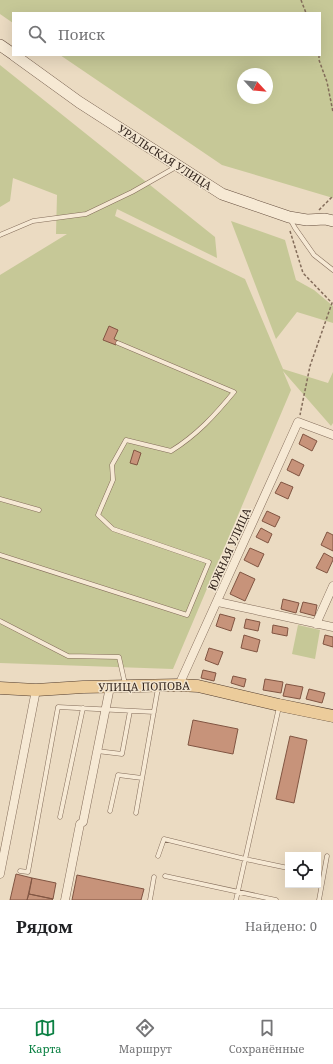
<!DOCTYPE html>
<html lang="ru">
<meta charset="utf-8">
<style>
body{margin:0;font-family:"Noto Serif",serif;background:#f6f6f6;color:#202124}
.controls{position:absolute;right:12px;bottom:12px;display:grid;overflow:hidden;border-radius:0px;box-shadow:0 4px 16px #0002}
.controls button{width:36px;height:36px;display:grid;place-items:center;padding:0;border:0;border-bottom:1px solid #e0e0e0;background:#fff;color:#202124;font:20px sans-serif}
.compass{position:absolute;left:237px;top:68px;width:36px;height:36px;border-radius:50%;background:#fff;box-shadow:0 4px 16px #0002;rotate:116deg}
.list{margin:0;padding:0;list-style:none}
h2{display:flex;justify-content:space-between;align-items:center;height:52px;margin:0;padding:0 16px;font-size:17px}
h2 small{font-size:13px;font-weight:400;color:#757577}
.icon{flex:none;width:22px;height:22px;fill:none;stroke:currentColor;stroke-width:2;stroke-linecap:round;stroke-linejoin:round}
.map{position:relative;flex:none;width:333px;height:900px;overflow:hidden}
.search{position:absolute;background:#fff;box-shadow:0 4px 16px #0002;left:12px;right:12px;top:12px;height:44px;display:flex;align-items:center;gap:10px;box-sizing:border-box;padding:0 14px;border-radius:0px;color:#757577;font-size:15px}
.sheet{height:108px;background:#fff}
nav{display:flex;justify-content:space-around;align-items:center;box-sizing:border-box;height:56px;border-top:1px solid #e0e0e0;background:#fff;font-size:11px;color:#757577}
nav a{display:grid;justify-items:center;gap:2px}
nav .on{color:#0b8043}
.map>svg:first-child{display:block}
</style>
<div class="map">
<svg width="333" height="900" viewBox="0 0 333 900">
<rect width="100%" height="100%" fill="#ebdbc2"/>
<path fill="#c6c897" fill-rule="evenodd" d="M0,0h333v198l-111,-33 -162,-110h260v-42h-307v10l-13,-9zM243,74h24v24h-24z
M0,65l215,172 2,21 -100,-49 -2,7 130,63 38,90 45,14 5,-11v51l-2,3 -48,-55 8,19 -118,279 -173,-6v-388l67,-41h-11l1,-39 -44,-17 -3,23 -10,6z
M231,221l54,19 11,40 18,10 19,16v17l-36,-11 -21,27z
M298,625l22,5 -5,29 -23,-5z"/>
<path fill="#c7937a" stroke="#815542" d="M109,326l9,4 -4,9 4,2 -2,4 -13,-5z
M303,434l14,7 -5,10 -13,-7z
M134,450l7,3 -4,12 -7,-2z
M292,459l12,6 -5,11 -12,-6z
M281,482l12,5 -5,12 -13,-6z
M267,511l13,6 -5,10 -13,-6z
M261,528l11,6 -4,9 -12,-6z
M327,532l6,3v16l-12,-6z
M250,548l14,6 -6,13 -14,-7z
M324,553l9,5v2l-6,13 -11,-5z
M240,572l15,7 -10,22 -15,-7z
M283,599l16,4 -3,10 -15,-4z
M303,602l14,3 -2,11 -15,-4z
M220,614l15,4 -4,13 -15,-5z
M246,619l14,3 -2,9 -14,-3z
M273,625l15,3 -1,8 -15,-3z
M244,635l16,5 -3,12 -16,-4z
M325,635l8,2v10l-10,-3z
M209,648l14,4 -5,13 -13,-5z
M203,670l13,3 -2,8 -13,-3z
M233,676l13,3 -2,8 -13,-4z
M265,679l18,3 -2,11 -18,-3z
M286,684l17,3 -3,12 -17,-3z
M309,689l16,4 -3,10 -16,-4z
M193,720l45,9 -5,25 -45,-9z
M290,736l17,4 -13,63 -18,-4z
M16,874l16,4 -5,22h-17z
M77,875l67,14 -3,11h-69z
M32,878l24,5 -3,16 -24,-5z
M29,894l24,5 -1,1h-25z"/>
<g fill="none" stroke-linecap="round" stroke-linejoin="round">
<g stroke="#836c5a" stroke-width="5">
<path id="lane" d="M290,219l5,9 19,27 19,15
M0,235l33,-14 53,-7 46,-22 44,-25
M0,499l39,11
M0,555l187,60 22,-53 -96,-33 -15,-14 15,-35 -1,-15 14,-25 45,11c26,-16 44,-36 63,-59l-116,-49
M0,621l68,35 51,1 6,27
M97,751l25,3 8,-43
M110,811l8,-36 24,3
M136,813l22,-125
M60,817l23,-109
M158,856l6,-17 81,20 43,9
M20,871l8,1 30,-165 96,5
M165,876l111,24
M150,900l4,-23
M236,900l43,-193
M319,900l8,-44"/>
</g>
<g stroke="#836c5a" stroke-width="9">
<path id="street" d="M218,602l115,25
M316,624l17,-38
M179,685l119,-263 35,13
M0,874l36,-184
M65,900l15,-76 3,-2 27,-135"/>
</g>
<g stroke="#654e3e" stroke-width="12">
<path id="secondary" d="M0,45l13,9
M14,55l65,47 143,92 67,23 18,3 18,-1 8,2"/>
</g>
<g stroke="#513c2e" stroke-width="13">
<path id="primary" d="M0,688l36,2 47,-3 96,-2 19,1 81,19 54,11"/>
</g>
<path stroke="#836c5a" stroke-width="1.5" stroke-dasharray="3 2" stroke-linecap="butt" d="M301,0l5,13
M319,55v5l8,22 6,30
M319,210l14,-14
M290,231l13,42 29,30 -22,63 -10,49"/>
<use href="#lane" stroke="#f6e9d4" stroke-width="4"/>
<use href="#street" stroke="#f6e9d4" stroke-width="8"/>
<use href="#secondary" stroke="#f6e9d4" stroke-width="11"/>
<use href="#primary" stroke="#eccc9b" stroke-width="12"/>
</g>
<g text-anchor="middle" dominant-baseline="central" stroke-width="3" stroke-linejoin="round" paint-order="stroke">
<g font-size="11" fill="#34261e" stroke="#f3e6d1">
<text transform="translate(165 157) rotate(33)">УРАЛЬСКАЯ УЛИЦА</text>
<text transform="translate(229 549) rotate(-66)">ЮЖНАЯ УЛИЦА</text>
<text transform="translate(144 686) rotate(-1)">УЛИЦА ПОПОВА</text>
</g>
</g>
</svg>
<div class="controls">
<button><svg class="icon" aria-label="locate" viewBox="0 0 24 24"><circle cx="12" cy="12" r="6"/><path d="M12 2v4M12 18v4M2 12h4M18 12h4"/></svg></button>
</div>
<svg class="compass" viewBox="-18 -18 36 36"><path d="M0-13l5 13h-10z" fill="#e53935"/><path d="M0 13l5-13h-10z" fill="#757577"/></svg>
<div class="search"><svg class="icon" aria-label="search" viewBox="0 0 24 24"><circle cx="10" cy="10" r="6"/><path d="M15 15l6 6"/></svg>Поиск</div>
</div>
<section class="sheet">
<h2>Рядом<small>Найдено: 0</small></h2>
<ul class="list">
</ul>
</section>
<nav>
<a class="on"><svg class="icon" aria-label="map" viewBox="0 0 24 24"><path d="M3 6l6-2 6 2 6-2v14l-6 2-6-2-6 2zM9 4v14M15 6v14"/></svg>Карта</a>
<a><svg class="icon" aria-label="directions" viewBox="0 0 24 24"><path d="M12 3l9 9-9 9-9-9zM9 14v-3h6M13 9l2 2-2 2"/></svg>Маршрут</a>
<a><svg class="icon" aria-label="saved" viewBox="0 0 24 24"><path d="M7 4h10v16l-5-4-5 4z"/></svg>Сохранённые</a>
</nav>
